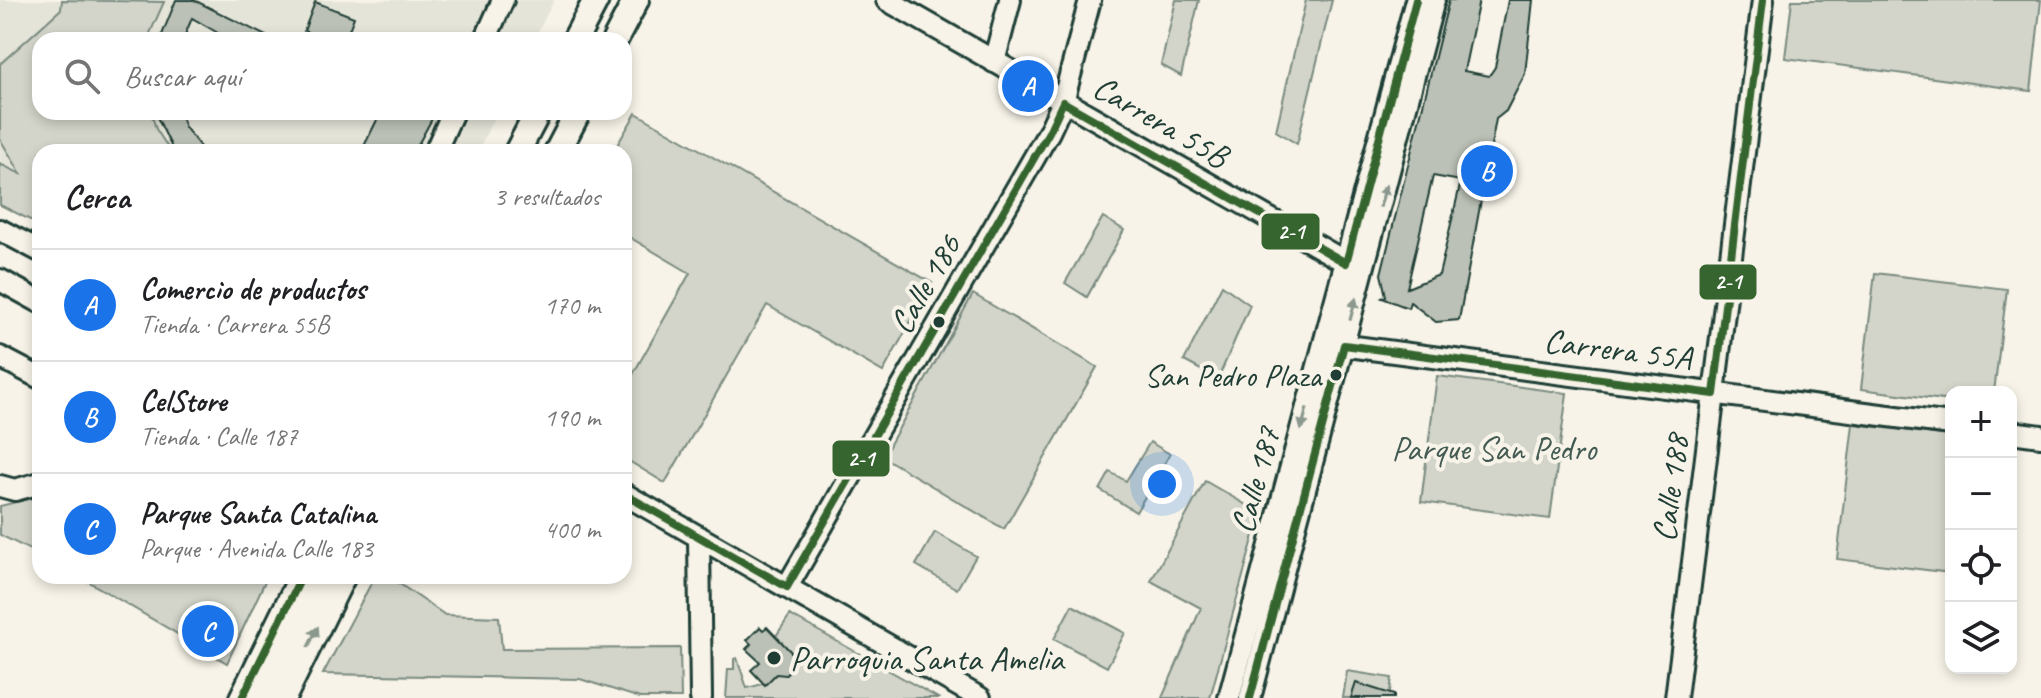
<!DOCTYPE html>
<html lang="es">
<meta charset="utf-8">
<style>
body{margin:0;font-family:Caveat,sans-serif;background:#f2f2f2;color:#202124}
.controls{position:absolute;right:24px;bottom:24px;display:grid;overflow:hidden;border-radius:16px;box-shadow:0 4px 12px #0003}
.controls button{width:72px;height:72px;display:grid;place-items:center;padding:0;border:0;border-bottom:2px solid #e0e0e0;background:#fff;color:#202124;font:40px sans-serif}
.you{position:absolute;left:1162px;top:484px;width:28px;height:28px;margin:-20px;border:6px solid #fff;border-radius:50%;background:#1a73e8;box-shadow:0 0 0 12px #1a73e833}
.badge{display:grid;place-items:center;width:52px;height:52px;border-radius:50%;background:#1a73e8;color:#fff;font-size:26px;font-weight:700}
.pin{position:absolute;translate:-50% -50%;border:4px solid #fff;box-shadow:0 2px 8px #0006}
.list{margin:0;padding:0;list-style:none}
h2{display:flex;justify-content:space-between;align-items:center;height:104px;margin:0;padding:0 32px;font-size:34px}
h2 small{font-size:26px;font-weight:400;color:#757577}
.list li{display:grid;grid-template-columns:52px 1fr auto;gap:24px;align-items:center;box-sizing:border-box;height:112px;padding:0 32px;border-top:2px solid #e0e0e0}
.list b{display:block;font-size:30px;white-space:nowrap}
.list p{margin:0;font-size:26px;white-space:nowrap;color:#757577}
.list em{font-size:26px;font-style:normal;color:#757577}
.icon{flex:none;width:44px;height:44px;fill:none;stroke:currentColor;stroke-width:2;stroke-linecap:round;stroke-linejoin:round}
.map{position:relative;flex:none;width:2041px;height:698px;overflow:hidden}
.search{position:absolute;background:#fff;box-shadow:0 4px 12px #0003;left:32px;top:32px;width:600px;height:88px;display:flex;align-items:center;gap:20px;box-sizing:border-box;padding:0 28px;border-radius:24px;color:#757577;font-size:30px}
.panel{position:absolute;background:#fff;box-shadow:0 4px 12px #0003;left:32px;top:144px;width:600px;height:440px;border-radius:24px}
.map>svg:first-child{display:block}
</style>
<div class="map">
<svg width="2041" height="698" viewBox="0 0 2041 698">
<rect width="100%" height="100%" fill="#f7f3e8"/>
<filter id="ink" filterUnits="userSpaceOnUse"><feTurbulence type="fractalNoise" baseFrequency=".0125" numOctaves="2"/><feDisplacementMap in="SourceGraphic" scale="16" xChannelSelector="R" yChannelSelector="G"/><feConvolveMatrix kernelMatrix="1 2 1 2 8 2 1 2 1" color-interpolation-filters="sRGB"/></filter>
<g filter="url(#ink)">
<path fill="#e5e4d9" d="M0,0h554l-20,40h-494v72h457l-20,40h-437v33l-40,-21z"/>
<path fill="#d3d5ca" stroke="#79897f" stroke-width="2" d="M62,0l102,2 -17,38h-107v72h111l5,17 15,23h-131v73l-40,-20v-41l21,10 -21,-35v-75l61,-55z
M1176,0h23l-18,76 -20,-11z
M1306,0h26l-35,144 -21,-13z
M1792,0h249l-10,91 -246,-33z
M636,113l296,170 -49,89 -116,-67 -102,178 -41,-25v-68l66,-117 -66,-39v-82h-11z
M1103,217l21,13 -37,67 -22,-14z
M1875,273l132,16 -13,103h-43v9l-90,-12z
M1222,285l28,20 -32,74 -34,-18z
M973,294l124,73 -93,162 -121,-72z
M1437,376l130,17 -17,126 -129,-17z
M1853,424l98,12v137l-114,-14z
M1150,442l20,12 -34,58 -36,-22 10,-18 16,9z
M1205,481l55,32 -50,185h-48l39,-90 -50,-27z
M40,496v59l-40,-20v-29z
M935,532l41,24 -19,33 -41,-24z
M79,576h184l4,1 -40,86z
M375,576h13l57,39 54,2 3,32 178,-1 1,50h-41l-60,-19 -257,-5z
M1072,605l53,28 -18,34 -53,-28z
M790,615l148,83h-212l2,-29h6v-10l3,-1 10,30c27,-5 29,-14 45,-35l-16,-17z
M1347,671l45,7 -3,20h-46z"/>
<path fill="#bbc1b6" stroke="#1f3d34" stroke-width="2" fill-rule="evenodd" d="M176,0h18l80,40h-60l4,-7 -26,-15 -9,22h-23z
M1449,0h30l-15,71 25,5 6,-9 13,-67h25l-8,74 -19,37 -10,8 -37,201 -23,2 -26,-20 -2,6 -26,-10 4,-2 -5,-22zM1433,176l28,5 -22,94 -32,13z
M315,2l39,15 -9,23h-17l-24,-9z
M169,112h10l6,15 19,25h-30l-17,-35z
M381,112h42l10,5 -19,35h-53z
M760,627l3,3 4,-3 25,26 2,10 -8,12 -10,-1 -11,11 -14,-15 9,-8 -14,-13 5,-5 -4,-4z
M1356,683l38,12v3h-43z"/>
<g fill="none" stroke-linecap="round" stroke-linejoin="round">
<g stroke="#1f3d34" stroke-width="26">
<path id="minor" d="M887,0l469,268
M485,40l18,-40
M994,62l16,-62
M435,152l18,-40
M0,230l40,21
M0,280l40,22
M1332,344l619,80
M0,357l40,21
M2011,432l30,4
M0,486l15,4 25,-7
M624,494l356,204
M699,537l2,161
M787,587l262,-455 14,-30 27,-102
M261,698l59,-122
M1229,698l187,-698
M1250,698l184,-698
M1676,698l87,-698"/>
</g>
<g stroke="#1f3d34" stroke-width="30">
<path id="major" d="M575,40l21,-40
M615,40l21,-40
M517,152l21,-40
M557,152l21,-40
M242,698l60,-122
M283,698l60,-122"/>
</g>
<use href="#minor" stroke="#f7f3e8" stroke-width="20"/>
<use href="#major" stroke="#f7f3e8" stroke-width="24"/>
<g stroke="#f7f3e8" stroke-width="14">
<path id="bus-1" d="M624,494l163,93 262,-455 14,-30 283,161 70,-263
M242,698l60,-122
M1250,698l94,-353 370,49 49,-394"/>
</g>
<use href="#bus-1" stroke="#36652f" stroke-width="8"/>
</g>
<defs><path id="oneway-solid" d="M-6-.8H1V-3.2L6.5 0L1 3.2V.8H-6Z" transform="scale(2)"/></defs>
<g fill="#8b988e">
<use href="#oneway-solid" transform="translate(1383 196) rotate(-75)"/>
<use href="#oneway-solid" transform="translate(1353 309) rotate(-75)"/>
<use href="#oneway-solid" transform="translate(1304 419) rotate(105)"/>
<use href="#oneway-solid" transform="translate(313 637) rotate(-64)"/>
</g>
</g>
<g fill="#1f3d34" stroke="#f7f3e8" stroke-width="3">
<circle cx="939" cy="322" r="7"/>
<circle cx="1336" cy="375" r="7"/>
<circle cx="774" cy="658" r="8"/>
</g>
<g text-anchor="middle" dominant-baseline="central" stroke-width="8" stroke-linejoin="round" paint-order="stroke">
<g font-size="32" fill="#1f3d34" stroke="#f7f3e8" text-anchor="end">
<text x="1321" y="375">San Pedro Plaza</text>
</g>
<g font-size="34" fill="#1f3d34" stroke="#f7f3e8">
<text transform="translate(1161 121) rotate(30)">Carrera 55B</text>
<text transform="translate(925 284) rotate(-60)">Calle 186</text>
<text transform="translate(1618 349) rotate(7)">Carrera 55A</text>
<text transform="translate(1255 480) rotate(-75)">Calle 187</text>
<text transform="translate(1670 488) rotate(-83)">Calle 188</text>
</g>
<g font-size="34" fill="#435b52" stroke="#f7f3e8">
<text x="1494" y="448">Parque San Pedro</text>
</g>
<g font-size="34" fill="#1f3d34" stroke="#f7f3e8" text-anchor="start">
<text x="790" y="658">Parroquia Santa Amelia</text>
</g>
</g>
<g stroke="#f7f3e8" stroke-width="3">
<rect x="1260" y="212" width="61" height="39" rx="8" fill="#36652f"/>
<rect x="1698" y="263" width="60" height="38" rx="8" fill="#36652f"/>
<rect x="831" y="439" width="60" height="39" rx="8" fill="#36652f"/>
</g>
<g font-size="22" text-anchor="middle" font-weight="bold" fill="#fff">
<text x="1291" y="239">2-1</text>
<text x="1728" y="289">2-1</text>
<text x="861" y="466">2-1</text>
</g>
</svg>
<div class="controls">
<button>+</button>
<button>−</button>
<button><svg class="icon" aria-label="locate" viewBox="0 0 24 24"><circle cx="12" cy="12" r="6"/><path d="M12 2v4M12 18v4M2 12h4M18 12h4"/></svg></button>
<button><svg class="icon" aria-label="layers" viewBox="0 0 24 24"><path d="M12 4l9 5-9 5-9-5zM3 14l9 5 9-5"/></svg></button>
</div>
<div class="you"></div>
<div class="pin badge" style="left:1028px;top:86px">A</div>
<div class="pin badge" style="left:1487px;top:171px">B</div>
<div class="pin badge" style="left:208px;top:631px">C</div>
<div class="search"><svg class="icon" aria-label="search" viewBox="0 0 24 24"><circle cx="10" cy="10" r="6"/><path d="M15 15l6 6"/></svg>Buscar aquí</div>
<section class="panel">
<h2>Cerca<small>3 resultados</small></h2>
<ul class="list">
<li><span class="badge">A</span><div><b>Comercio de productos</b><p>Tienda · Carrera 55B</p></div><em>170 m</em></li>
<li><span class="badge">B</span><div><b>CelStore</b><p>Tienda · Calle 187</p></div><em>190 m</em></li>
<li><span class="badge">C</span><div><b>Parque Santa Catalina</b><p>Parque · Avenida Calle 183</p></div><em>400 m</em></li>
</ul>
</section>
</div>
